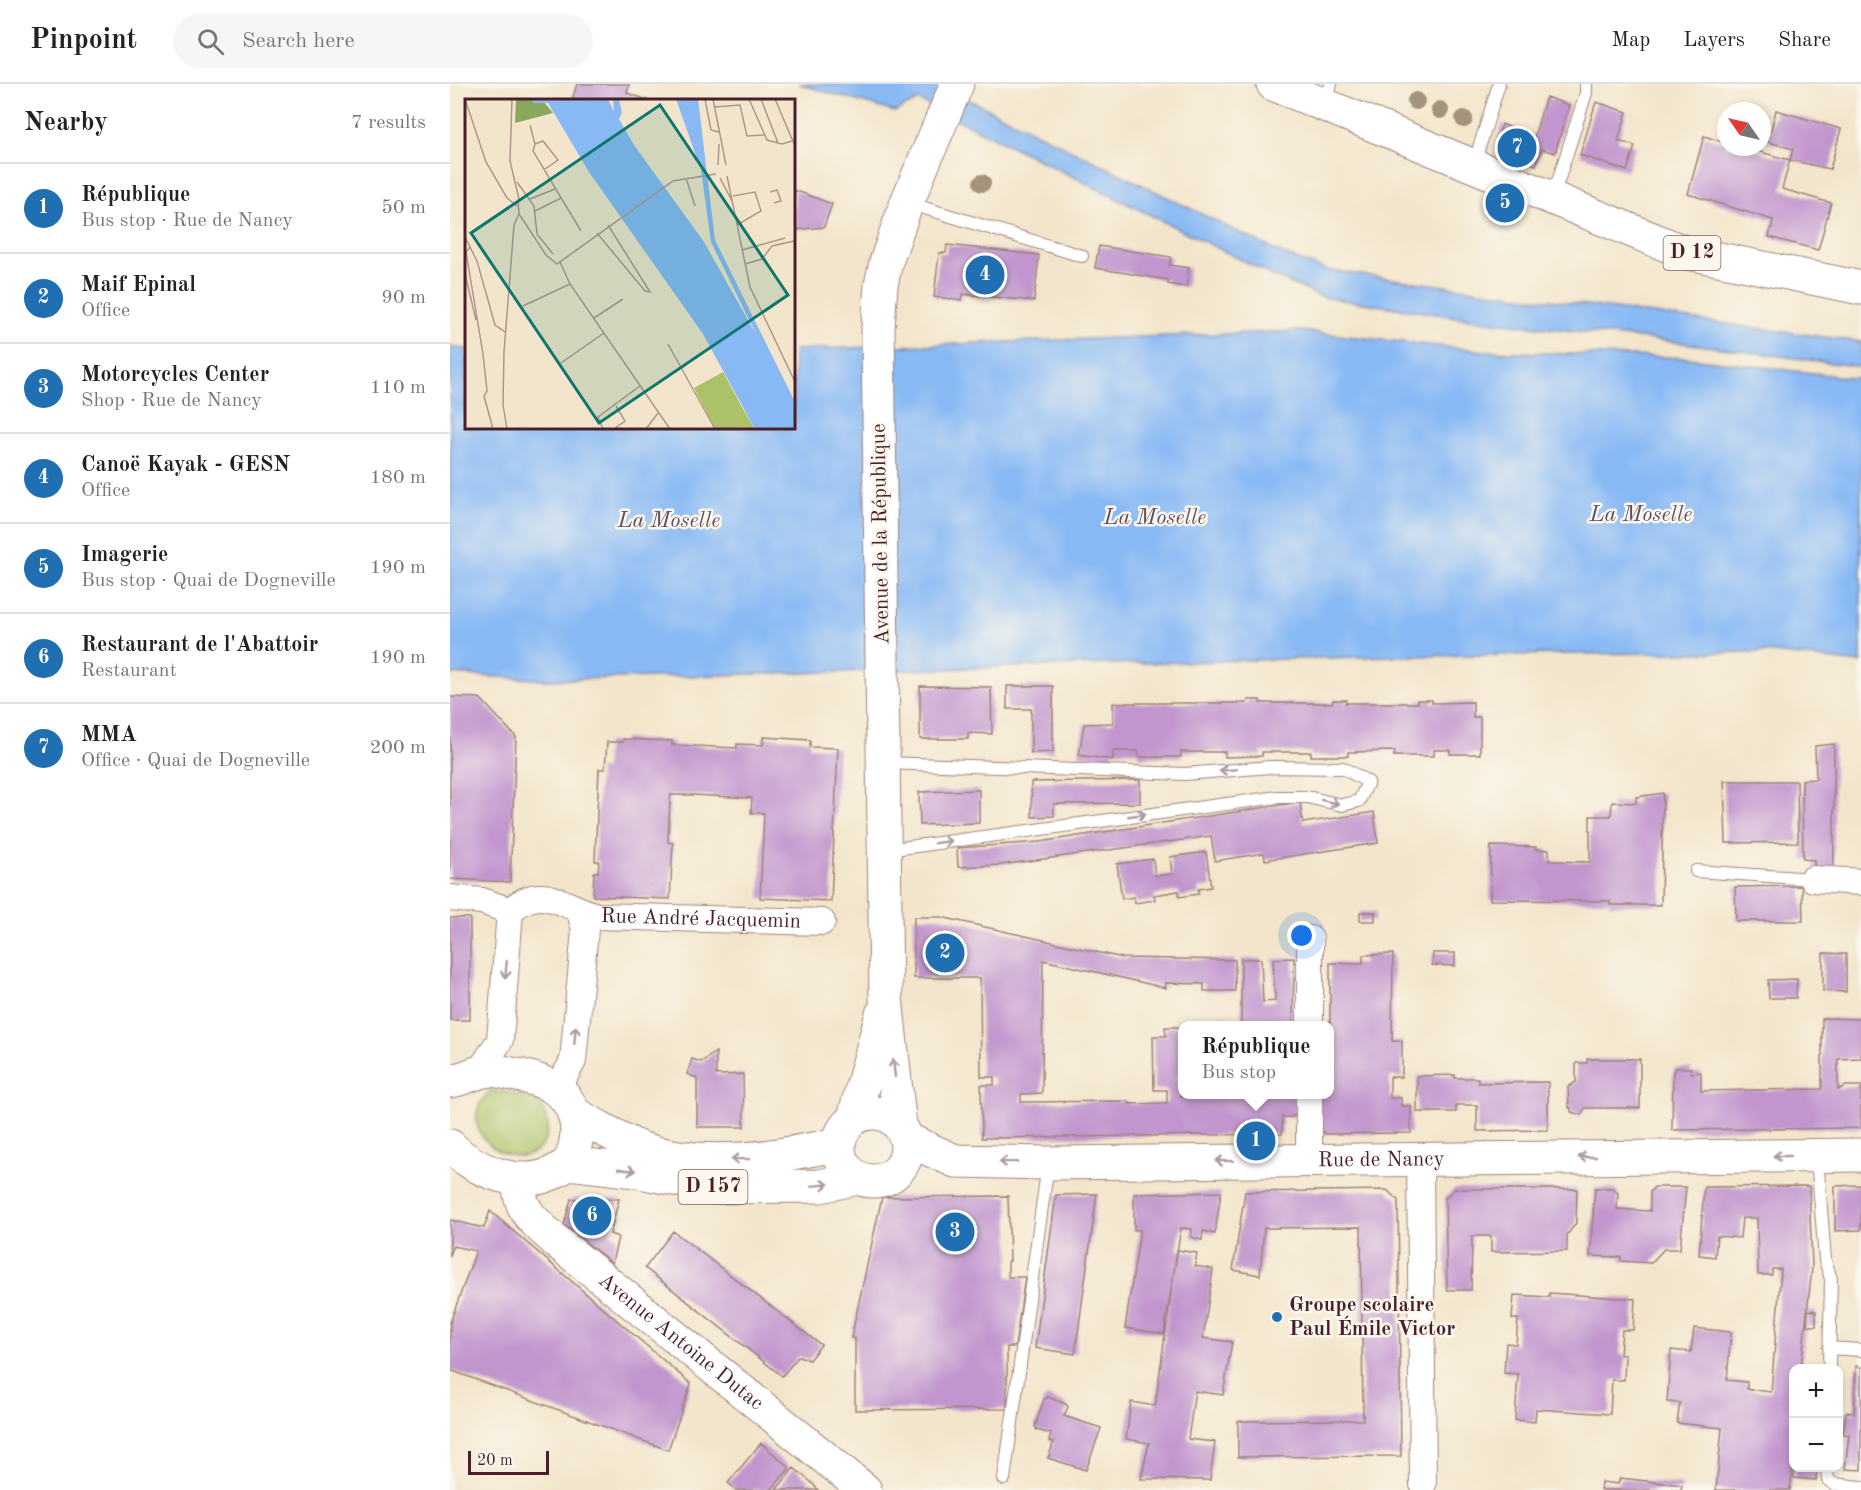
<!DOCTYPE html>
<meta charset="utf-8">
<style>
body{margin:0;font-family:"Old Standard TT",serif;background:#f6f6f6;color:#222}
.controls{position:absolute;right:18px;bottom:18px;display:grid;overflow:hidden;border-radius:12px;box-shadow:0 3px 9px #0003}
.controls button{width:54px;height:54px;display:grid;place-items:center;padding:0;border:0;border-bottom:2px solid #e0e0e0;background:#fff;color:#222;font:30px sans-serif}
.compass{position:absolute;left:1267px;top:18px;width:54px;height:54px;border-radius:50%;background:#fff;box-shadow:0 3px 9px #0003;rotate:304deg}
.scale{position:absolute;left:18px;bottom:15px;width:81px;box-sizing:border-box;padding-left:6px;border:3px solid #4a1f2b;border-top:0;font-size:16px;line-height:21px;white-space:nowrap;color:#4a1f2b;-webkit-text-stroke:4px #fbf7ec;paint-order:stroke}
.you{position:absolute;left:852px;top:852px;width:21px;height:21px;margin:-15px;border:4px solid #fff;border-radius:50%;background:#1a73e8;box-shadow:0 0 0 9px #1a73e833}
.badge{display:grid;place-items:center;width:39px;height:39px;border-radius:50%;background:#1f6fb2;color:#fff;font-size:20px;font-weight:700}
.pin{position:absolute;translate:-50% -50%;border:3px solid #fff;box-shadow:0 2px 6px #0006}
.popup{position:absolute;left:728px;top:937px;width:156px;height:78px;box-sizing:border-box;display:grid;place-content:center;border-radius:12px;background:#fff;filter:drop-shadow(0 2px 4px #0005);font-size:20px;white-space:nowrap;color:#767676}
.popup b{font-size:22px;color:#222}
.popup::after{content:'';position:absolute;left:50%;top:100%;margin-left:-12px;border:12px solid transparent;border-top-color:#fff}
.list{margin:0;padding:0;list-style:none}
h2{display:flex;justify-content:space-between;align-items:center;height:78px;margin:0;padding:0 24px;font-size:26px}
h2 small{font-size:20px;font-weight:400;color:#767676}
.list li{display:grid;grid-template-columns:39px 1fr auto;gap:18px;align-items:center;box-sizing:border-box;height:90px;padding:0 24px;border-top:2px solid #e0e0e0}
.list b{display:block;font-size:22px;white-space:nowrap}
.list p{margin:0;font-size:20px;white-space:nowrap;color:#767676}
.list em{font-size:20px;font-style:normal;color:#767676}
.icon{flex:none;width:33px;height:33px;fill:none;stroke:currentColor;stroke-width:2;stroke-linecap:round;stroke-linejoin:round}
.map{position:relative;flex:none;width:1411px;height:1406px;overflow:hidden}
header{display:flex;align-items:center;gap:36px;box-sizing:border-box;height:84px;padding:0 30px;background:#fff;border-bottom:2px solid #e0e0e0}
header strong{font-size:28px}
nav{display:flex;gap:33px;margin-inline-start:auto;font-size:21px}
.search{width:420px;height:54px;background:#f6f6f6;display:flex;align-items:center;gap:15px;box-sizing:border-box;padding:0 21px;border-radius:33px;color:#767676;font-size:22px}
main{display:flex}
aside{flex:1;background:#fff}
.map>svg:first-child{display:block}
</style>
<header>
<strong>Pinpoint</strong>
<div class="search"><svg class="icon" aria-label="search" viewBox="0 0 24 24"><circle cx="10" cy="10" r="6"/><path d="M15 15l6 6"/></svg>Search here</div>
<nav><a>Map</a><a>Layers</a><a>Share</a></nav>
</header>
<main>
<aside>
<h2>Nearby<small>7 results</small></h2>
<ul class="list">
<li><span class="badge">1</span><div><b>République</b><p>Bus stop · Rue de Nancy</p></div><em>50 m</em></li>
<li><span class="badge">2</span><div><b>Maif Epinal</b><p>Office</p></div><em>90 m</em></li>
<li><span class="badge">3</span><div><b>Motorcycles Center</b><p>Shop · Rue de Nancy</p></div><em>110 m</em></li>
<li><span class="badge">4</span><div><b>Canoë Kayak - GESN</b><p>Office</p></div><em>180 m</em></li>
<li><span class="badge">5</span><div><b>Imagerie</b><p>Bus stop · Quai de Dogneville</p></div><em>190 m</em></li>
<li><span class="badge">6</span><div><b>Restaurant de l'Abattoir</b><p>Restaurant</p></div><em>190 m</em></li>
<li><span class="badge">7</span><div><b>MMA</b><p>Office · Quai de Dogneville</p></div><em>200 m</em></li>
</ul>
</aside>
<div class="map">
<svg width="1411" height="1406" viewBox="0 0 1411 1406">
<rect width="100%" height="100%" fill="#fbf7ec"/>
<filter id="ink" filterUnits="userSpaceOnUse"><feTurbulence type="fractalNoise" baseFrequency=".0167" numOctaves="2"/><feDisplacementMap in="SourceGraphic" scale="12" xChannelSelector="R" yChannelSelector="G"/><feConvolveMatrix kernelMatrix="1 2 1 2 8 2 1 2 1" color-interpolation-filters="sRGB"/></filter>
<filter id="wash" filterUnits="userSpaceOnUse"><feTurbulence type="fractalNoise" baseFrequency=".008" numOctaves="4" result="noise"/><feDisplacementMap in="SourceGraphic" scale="24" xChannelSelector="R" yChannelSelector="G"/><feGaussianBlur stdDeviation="1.35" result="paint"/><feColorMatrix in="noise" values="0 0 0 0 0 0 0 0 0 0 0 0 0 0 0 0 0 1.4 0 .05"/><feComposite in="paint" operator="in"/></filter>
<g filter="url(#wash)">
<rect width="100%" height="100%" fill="#f3e5cb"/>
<path fill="#abc268" stroke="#7a704a" stroke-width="1.5" d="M40,1007c13,1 28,1 41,7 20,10 23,42 4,54 -28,18 -85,-24 -45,-61z"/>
<path fill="#88b9f4" stroke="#696c90" stroke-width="1.5" d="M349,0h138l346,170 43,16 535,72v25l-177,-24 -200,-22 -162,-24 -44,-19 -360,-178 -23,12z
M850,247l184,20 205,7 172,21v284l-96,-11 -369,4 -850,24 -96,-6v-327l16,2v79h328v-78z"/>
<g id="blocks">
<path fill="#c196ce" d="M127,0h52l-2,9 21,7h-76z
M1096,13l23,8 -14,48 -13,-4 -6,16 -41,-16 7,-25 32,13z
M1146,18l31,10 -9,29 17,5 -8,25 -47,-16z
M1326,26l65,19 -11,40 -40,-9 3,-11 -25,-7z
M1254,52l22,7v4h16l48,13 -8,29 49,14 -13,47 -49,-13 4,-17 -85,-26z
M344,106l38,14 -8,23 -30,3z
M497,161l92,10 -5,46 -72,-7 -1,6 -27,-3 5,-44h7z
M649,162l72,11 -2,8 20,3 -3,19 -18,-3v-4l-73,-12z
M470,602l71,1 1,47 -24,-1v6h-48z
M557,602h46v66l-22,1v-44h-24z
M0,613l30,1 36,39 -6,145 -60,-3z
M798,616h12v3h72l1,-3h13l-1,3h73l-1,-3h15v3l41,-1v15h7v37h-30v-4h-16v6h-40l1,-5 -47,1v4h-37v-4h-49v4l-37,1v-5h-44v5h-42l-1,-6h-25v9l-34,-5 5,-31 29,-1v-20h134z
M313,653l47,3v7l28,1 -7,153 -71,-3 4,-85h-13l1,-15 -59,-3h-22l-1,4 -2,43 5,1 -3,56 -77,-3 1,-24h4l1,-11h-4l4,-92h6l2,-27h16v-3l49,2v4l65,3v-4l26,1z
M1384,660v130l-20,-1v-13l-11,-1 -1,-79 14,-1 -1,-33z
M690,696v23l-86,1v12l-22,1 -1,-35z
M1274,697h73l1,61 -72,1z
M529,706v33l-59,2 -1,-33z
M1213,709l-2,112h-51v-4l-120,-1 1,-54 45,1 -1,2 14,1v11l41,1v-46h21l1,-14 24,1v-6z
M850,718l3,21 71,-11 4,31 -113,17 -1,-7 -49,8 -4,-25 -211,29 -42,2 -1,-19 82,-6z
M756,768l5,35 -13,2 1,5 -20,3v-6l-25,4 1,5 -20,3 -1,-6 -12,2 -5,-35 36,-5 2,17 17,-2 -2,-17z
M1352,802l1,35h-67l-1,-34z
M910,828h15v9h-15z
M464,833h27l182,41 112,2v31h-31v-7l-39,-1 1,5 -123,-28 -1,133 -21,1v8l108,-1v3l38,-1v-13h-13l-1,-54h13l-1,-9h15l2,48h-4v14h3v7l115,-2v19l-3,4h-11v17l-300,4 -1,-53h13v-8h-13l-1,-99h-66z
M0,834h20v102h-20z
M983,869h22v13l-23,-1z
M1373,869l23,1v38l-23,-1z
M943,870l-1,87h10v36h-12v21h11v8h10v27l-86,1 -5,-7 -3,-33h13v-131l33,1v-9z
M844,874l-1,68h-52v-67h20l2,43 12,-1 -2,-42z
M1347,895l-1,19h-27l-1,-18z
M1372,934l39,1v39l-23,1v31l7,-4h16v42l-189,2 1,-58 2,-4h16v5l10,-1v19l121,-2z
M266,968v23l27,-1 1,53h-47v-49l-10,-4 5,-15 9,3z
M1137,975h53v49h-55l-4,7 -10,-3v-4h-2l-1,-21 8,-5v-19h11z
M1005,991v3h23v5l70,-1v48l-71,1v-26h-21v7h-39v-36z
M1411,1101v45l-26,1v-45z
M1359,1102l3,82 -11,100h-7v89l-4,33h-74l6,-62 -45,-5 3,-20 -13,-1 4,-52 20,2 3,-24 37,4 -4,48 20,2v7l24,3 10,-123h-9v6h-14l-1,-57h-15l-2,20 -23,-2 -2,21 -16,-2 5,-68z
M1204,1103h32l-6,62h-16l-13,14 -30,-2v-4l-31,-1 5,-68h18l5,5 -1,16 33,2v-19z
M1004,1105h123l-1,34 -9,12v16l-76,1v-16h-19l-1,54h-24l-2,-92z
M937,1106l11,10 3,256 -163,1v-36l125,-1 -2,-193 -97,1 -4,47 -27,-5 12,-78z
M771,1108l-6,42 -12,-3 -1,9 -11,-3 1,-8 -11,-1 -17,106 -39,-6 15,-98h-6v-36z
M647,1110l-22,160 -40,-6 21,-153z
M558,1112l2,65h-2v16h17l-10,70h-8v62l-152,1v-72h-4l31,-141z
M121,1115h48l-9,35 8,3 -6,26 -48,-38z
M40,1127l201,173 -23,66 -218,-80v-47l26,-72 -23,-5 -3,10v-36l34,8z
M223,1147l148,114 -12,15 -10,-4 -17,20 -137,-108z
M727,1166l20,3 -2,13 18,3 -10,69 29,4 -9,53 -28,-4 -7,48 27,3 -5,38 -69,-1 8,-36 -23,-4 5,-37 24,4z
M1099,1209l86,6 -2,31h-11l-2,25h5l-1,25h-12l-2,34 -74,-5 -1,13 -20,-2 3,-46 -14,-1 2,-30 10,1 2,-25h-6l2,-24 35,2z
M1358,1226l8,1v15h-9z
M1406,1282l5,1v103l-16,-1 4,-34 -6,-1 3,-22 8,1z
M598,1313l18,7 2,3 -4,9 37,12 -15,42 -38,-12 6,-16 -5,-1 2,-7 -14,-4 -2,-4 9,-27z
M311,1359l29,25 -19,22h-35l-8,-7z
M344,1384l18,15 6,7h-42z
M1345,1384h22l-1,12 -22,-2z
M1170,1394l62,7 -1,5h-80l1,-8 16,2z"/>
</g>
</g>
<g filter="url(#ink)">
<use href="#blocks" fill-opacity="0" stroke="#9e827b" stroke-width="1.5"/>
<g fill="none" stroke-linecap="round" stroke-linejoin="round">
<g stroke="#9e827b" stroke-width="14">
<path id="service" d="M876,21l5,-21
M1024,80l25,-80
M1103,113l33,-104v-9
M458,119l174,53
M436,679l299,11 85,-7 73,1 25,14 -9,19 -17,4 -35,-8h-29l-391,53
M1246,787l117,8
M1367,1073l8,103 6,19 -2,89
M1379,1264l32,2
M1377,1384l1,12 6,4 27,3
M554,1395l44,-315"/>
</g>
<g stroke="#9e827b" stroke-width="28">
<g id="minor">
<path d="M1363,795l48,3"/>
<path id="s1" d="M0,814l32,3 28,10c32,-30 53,-4 87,5l225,6"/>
<path d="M860,942v-87"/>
<path d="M28,990l22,-34 10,-129"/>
<path d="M107,1006l16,-29 12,-131 -5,-18"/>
<path d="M970,1075l3,325"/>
<path d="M859,1076v-66"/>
</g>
</g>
<g stroke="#9e827b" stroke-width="35">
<g id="secondary">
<path id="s2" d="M456,1055l49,22 93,2 813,-8"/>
</g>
</g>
<g stroke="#9e827b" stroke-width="35">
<g id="primary">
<path d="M823,0l411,168 177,36"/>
<path d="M0,997c13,-1 26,-10 40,-11 7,0 15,3 22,4 35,6 63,18 65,57 0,9 -3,23 -8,31 -2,3 -7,5 -11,8 -34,21 -82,2 -108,-24"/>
<circle cx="423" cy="1063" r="34"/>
<path d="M126,1031c21,10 50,29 70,35 62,19 131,7 193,-6"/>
<path d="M404,1034l28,-104"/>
<path d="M450,1043l-14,-129 -8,-671 3,-42 5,-23 21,-60 50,-118"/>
<path d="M119,1079l67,8 77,16 107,-1 38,-8"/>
<path id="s3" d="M68,1095c1,33 16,42 39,63l308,248"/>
</g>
</g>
<use href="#service" stroke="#fff" stroke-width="12"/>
<use href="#minor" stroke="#fff" stroke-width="26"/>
<use href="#secondary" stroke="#fff" stroke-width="33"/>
<use href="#primary" stroke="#fff" stroke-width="33"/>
</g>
<g fill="#a6937d">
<circle cx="966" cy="17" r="9"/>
<circle cx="990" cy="26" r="9"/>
<circle cx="1014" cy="35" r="9"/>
<circle cx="532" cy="99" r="9"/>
</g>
<defs><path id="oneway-shaft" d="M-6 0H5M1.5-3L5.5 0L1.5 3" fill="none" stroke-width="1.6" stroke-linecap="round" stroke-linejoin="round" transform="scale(1.5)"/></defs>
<g stroke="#ae9aa0">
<use href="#oneway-shaft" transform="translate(778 686) rotate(175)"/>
<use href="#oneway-shaft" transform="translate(880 718) rotate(13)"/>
<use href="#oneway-shaft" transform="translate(687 731) rotate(-8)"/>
<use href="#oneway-shaft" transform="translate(493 758) rotate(-8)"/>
<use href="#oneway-shaft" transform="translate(56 886) rotate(95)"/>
<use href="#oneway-shaft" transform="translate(125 951) rotate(-85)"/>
<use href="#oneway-shaft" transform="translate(444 984) rotate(-96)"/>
<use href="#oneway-shaft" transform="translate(1332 1072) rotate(180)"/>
<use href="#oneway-shaft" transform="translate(1137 1073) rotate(180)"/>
<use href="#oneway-shaft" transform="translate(290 1075) rotate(-179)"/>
<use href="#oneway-shaft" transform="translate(774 1077) rotate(179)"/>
<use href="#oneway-shaft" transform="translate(558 1078) rotate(-179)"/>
<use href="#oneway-shaft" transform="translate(177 1086) rotate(8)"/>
<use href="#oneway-shaft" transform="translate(370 1101) rotate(-7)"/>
</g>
</g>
<circle fill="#1f6fb2" stroke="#fbf7ec" stroke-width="2" cx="827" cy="1233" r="6"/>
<g text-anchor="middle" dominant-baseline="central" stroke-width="5" stroke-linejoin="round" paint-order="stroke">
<g fill="#fbf7ec" stroke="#7f6065" stroke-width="1.5">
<rect x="1213.5" y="152" width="57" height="34" rx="4.5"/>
<rect x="228.5" y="1086" width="69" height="34" rx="4.5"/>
</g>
<g font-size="20" font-weight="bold" fill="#4a1f2b">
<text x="1242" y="169">D 12</text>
<text x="263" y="1103">D 157</text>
</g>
<g font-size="21" fill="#4a1f2b" stroke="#fbf7ec">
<text transform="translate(431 450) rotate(-91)">Avenue de la République</text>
<text stroke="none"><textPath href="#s1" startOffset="260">Rue André Jacquemin</textPath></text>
<text stroke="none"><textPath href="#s2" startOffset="480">Rue de Nancy</textPath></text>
<text stroke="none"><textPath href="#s3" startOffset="236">Avenue Antoine Dutac</textPath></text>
</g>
<g font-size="21" font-weight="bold" fill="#4a1f2b" stroke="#fbf7ec" text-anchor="start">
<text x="839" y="1221">Groupe scolaire<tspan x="839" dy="24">Paul Émile Victor</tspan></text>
</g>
<g font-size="22" font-style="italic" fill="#5d4d67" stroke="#fbf7ec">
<text x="1191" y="431">La Moselle</text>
<text x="705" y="434">La Moselle</text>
<text x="219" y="437">La Moselle</text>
</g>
</g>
<g transform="translate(15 15)">
<rect width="330" height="330" fill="#f3e5cb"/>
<path d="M258,273l20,37 12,20h-40l-21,-41z" fill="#abc268"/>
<path d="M51,0l27,2 10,12 -38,10z" fill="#88a85c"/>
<path d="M67,0h76l6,13 -1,-13h6l3,14 -3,6 15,26 70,97 53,94 -46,-94 -10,-72 -25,-71h22l17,141 80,162v27h-40l-52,-95 -114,-162 -41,-69h-15z" fill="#88b9f4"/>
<path fill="none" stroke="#af968b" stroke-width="1.5" d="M0,0l21,63 21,36 10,8M47,0l-2,62 9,38M240,0l6,31 8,2M248,0l13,66M284,0l18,41 15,4 10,-3M296,0l17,44M310,0l20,47M250,8l25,-2 7,31 17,-1M65,26l5,19M253,66l1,-21M80,70l13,-9 -15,-19 -8,3 -2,7 48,80M262,77l23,111 45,95M221,79l9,28M255,79l13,25M52,83l17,24 3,28 16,20M305,93l7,-2 4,11 -7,2M62,97l-9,4 1,14 27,41 11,9 116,-83 43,-7M268,97l22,-4 6,19 -24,14M65,100l25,-10M70,112l26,-13M132,134l48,58 5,1 -42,-67M0,138l12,24 18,64 10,7M5,148l-4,5 17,102 4,37 -3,5 9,33M277,151l43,-12M95,163l10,22 100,145M280,165l17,-5 10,-13 22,-5M0,175l11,46M58,207l47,-22M129,219l29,-19M203,245l47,85M96,264l43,-30M42,330l-4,-24 1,-53 10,-127 5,-11M138,330l-5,-12 42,-31M149,330l11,-8 -9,-15M181,330l12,-16"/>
<path fill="#0f766e" fill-opacity="0.15" stroke="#0f766e" stroke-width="3" d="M195,6l128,190 -189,128 -128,-190z"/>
<rect width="330" height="330" fill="none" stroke="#4a1f2b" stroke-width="3"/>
</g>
</svg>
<div class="controls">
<button>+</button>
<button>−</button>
</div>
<svg class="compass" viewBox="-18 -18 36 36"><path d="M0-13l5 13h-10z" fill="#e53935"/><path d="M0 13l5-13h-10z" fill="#767676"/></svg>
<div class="scale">20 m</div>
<div class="you"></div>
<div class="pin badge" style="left:806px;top:1057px">1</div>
<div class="popup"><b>République</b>Bus stop</div>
<div class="pin badge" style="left:495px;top:869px">2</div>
<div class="pin badge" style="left:505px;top:1148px">3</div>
<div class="pin badge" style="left:535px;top:191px">4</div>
<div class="pin badge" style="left:1055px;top:119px">5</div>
<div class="pin badge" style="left:142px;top:1132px">6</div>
<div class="pin badge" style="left:1067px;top:64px">7</div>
</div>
</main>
